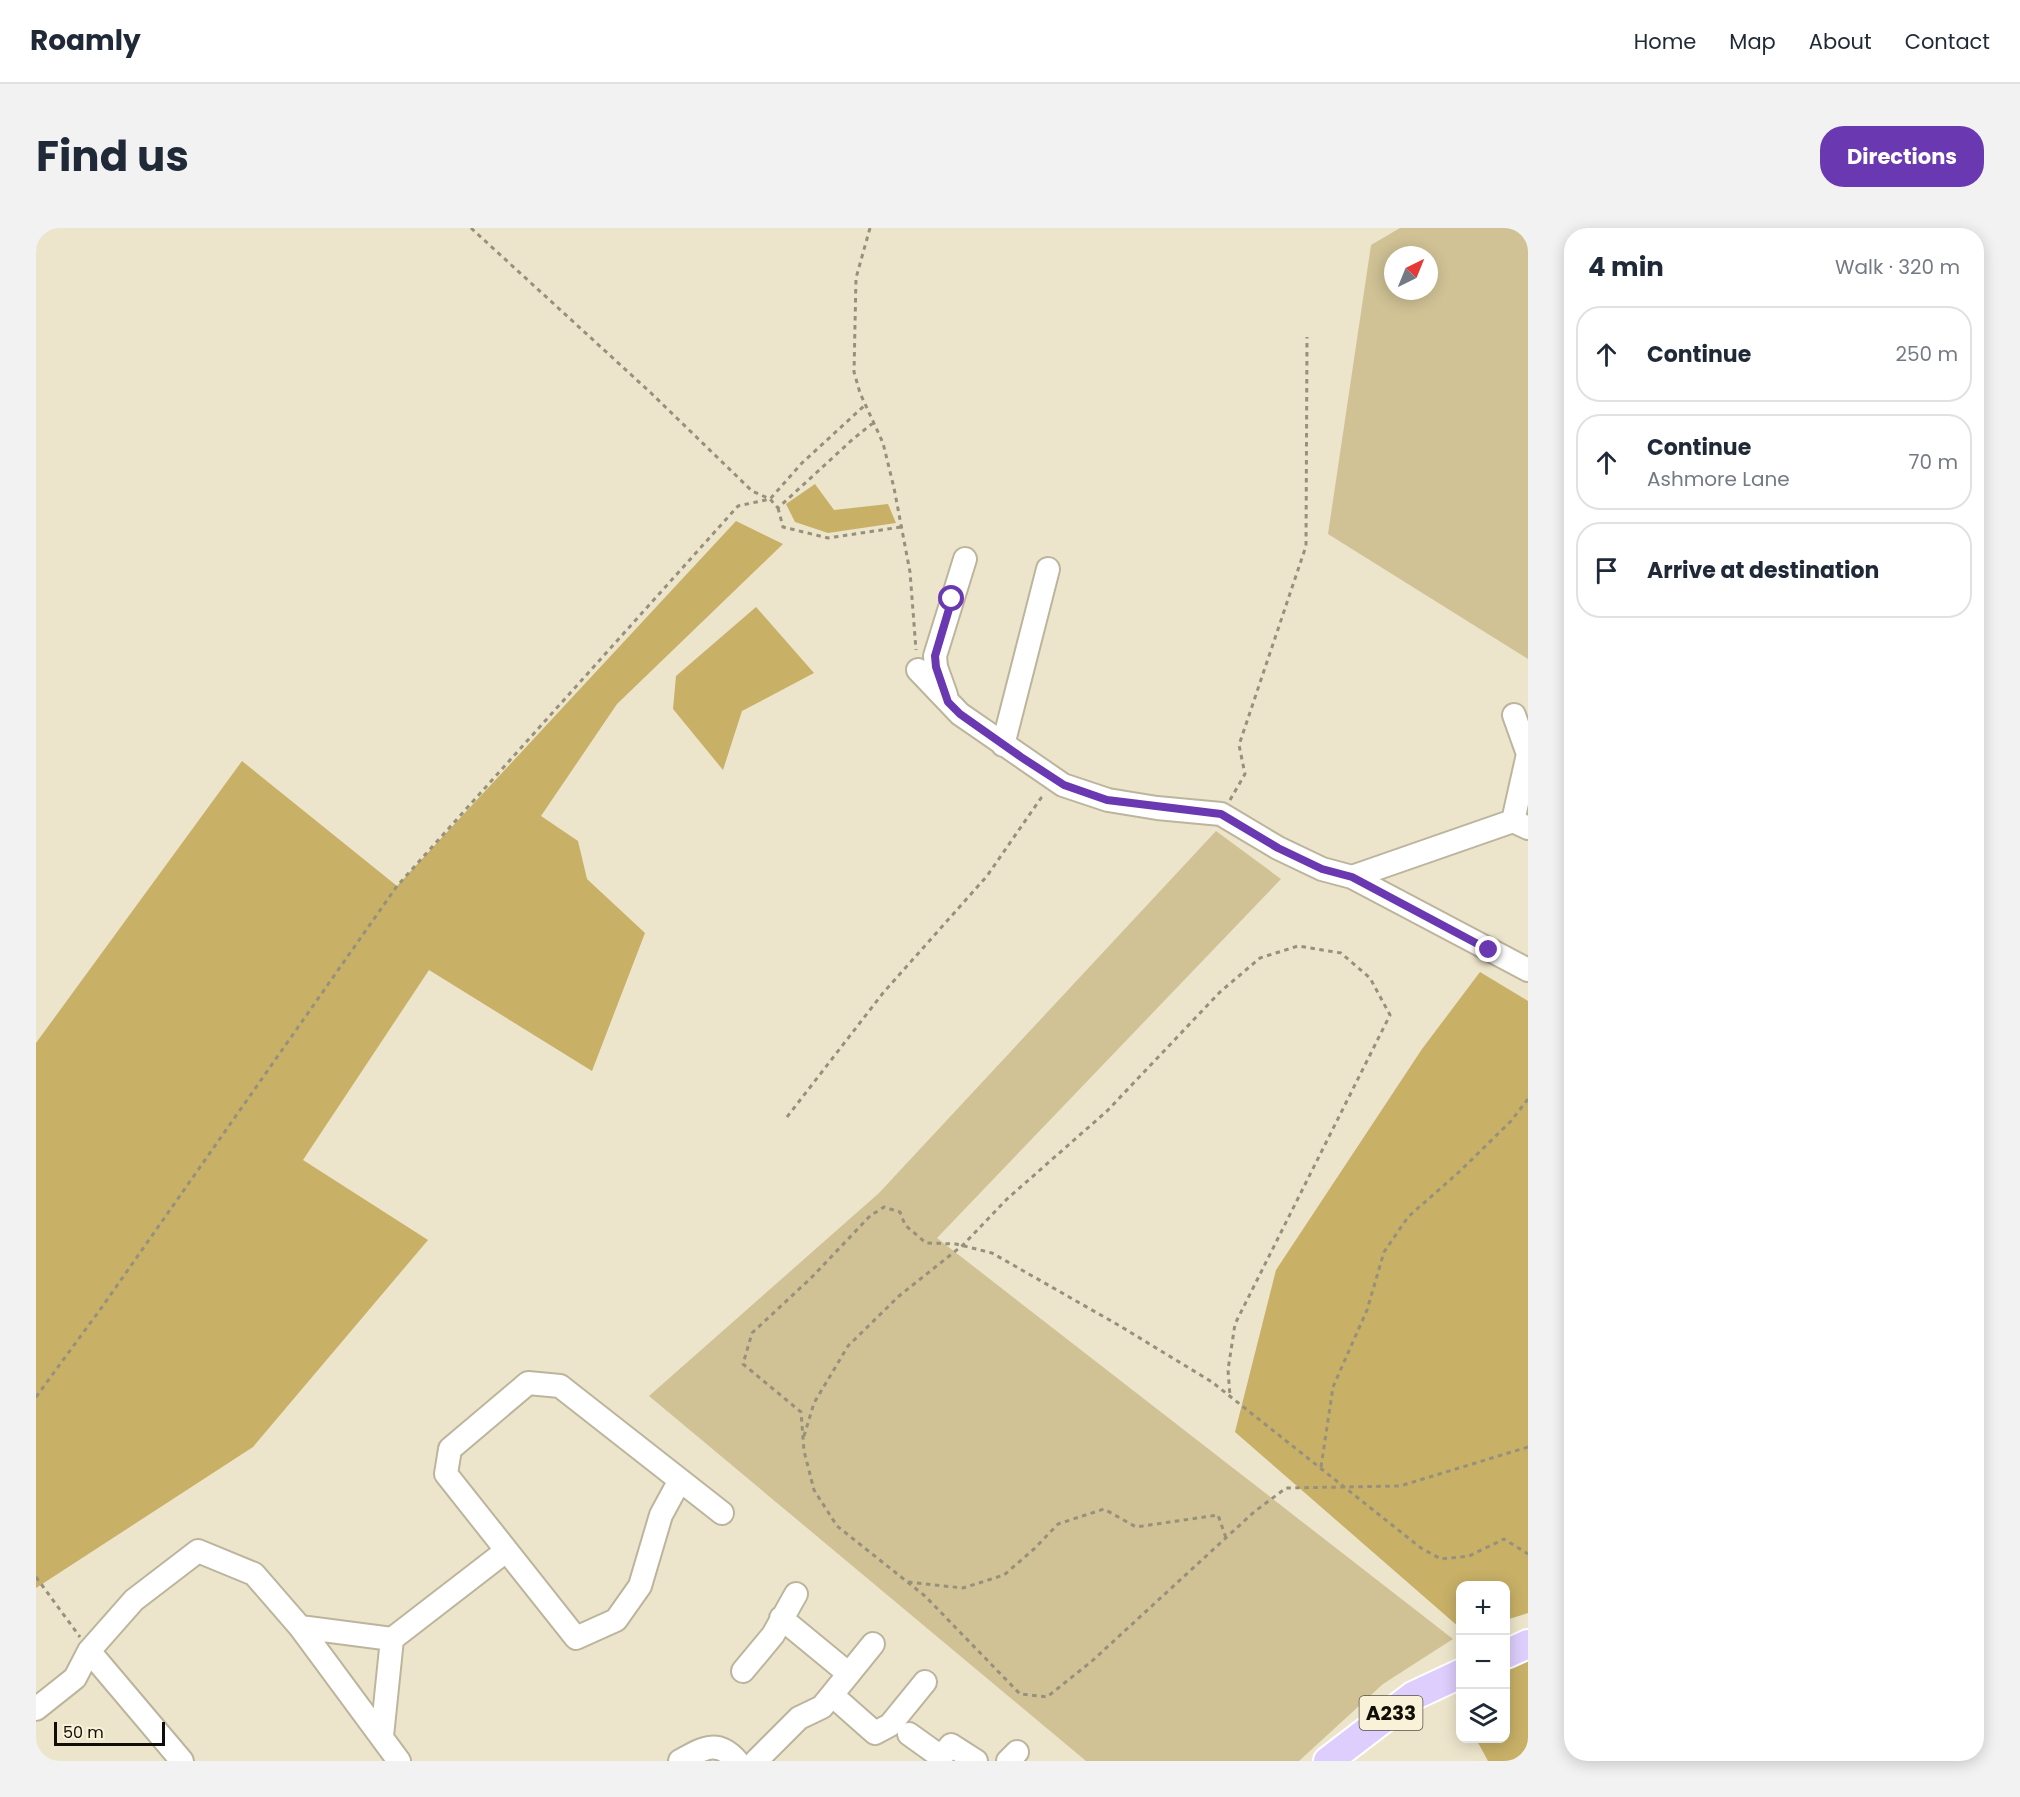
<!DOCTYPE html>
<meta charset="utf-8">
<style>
body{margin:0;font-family:Poppins,sans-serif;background:#f2f2f3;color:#1f2937}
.controls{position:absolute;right:18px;bottom:18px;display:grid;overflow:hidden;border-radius:12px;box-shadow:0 3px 15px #0003}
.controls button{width:54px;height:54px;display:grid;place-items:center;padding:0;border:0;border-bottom:2px solid #e0e1e3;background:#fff;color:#1f2937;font:30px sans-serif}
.compass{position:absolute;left:1348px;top:18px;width:54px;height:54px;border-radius:50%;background:#fff;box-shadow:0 3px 15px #0003;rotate:43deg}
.scale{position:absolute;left:18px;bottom:15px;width:111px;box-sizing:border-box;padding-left:6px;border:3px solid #100e06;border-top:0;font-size:16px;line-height:21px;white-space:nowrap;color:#100e06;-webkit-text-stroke:4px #faf2d8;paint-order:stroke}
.stop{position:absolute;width:18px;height:18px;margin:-14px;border:4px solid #6a39b1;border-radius:50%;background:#fff}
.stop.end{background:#6a39b1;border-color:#fff;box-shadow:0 2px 6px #0008}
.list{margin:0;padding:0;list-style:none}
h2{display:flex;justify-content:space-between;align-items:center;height:78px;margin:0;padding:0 24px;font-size:26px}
h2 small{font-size:20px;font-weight:400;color:#747a83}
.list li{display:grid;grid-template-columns:39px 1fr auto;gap:18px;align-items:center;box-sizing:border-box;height:96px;margin:0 12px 12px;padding:0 12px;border:2px solid #e0e1e3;border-radius:24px}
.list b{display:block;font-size:22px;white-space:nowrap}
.list p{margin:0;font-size:20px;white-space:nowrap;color:#747a83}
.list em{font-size:20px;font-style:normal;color:#747a83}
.icon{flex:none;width:33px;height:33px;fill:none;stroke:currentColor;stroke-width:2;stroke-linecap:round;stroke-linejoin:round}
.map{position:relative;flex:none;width:1492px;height:1533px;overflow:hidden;border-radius:24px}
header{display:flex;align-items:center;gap:36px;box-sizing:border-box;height:84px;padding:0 30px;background:#fff;border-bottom:2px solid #e0e1e3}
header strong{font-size:28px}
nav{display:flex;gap:33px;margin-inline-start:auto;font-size:21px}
.intro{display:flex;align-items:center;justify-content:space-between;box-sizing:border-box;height:144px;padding:0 36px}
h1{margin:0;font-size:42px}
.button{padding:15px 27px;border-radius:24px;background:#6a39b1;color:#fff;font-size:21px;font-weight:700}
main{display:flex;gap:36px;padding:0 36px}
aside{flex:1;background:#fff;border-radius:24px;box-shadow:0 3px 15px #0003}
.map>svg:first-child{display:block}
</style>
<header>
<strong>Roamly</strong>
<nav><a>Home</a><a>Map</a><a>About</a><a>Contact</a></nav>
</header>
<div class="intro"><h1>Find us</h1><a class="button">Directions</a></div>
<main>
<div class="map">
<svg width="1492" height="1533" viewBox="0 0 1492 1533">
<rect width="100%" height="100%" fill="#ede5cb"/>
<path fill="#d0c295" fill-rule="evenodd" d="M1364,0h128v431l-200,-125 43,-289zM1357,27h36v36h-36z
M1180,603l65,48 -344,359 516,401 -70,45 -84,77h-213l-437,-365 230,-203z"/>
<path fill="#c8b067" d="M779,256l19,26 54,-6 8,19 -68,10 -33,-11 -9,-18z
M700,293l47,23 -166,160 -76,112 37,25 9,38 58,54 -53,138 -163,-101 -126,190 125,80 -175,207 -217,141v-545l206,-282 155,125z
M720,379l58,66 -72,38 -19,59 -50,-61 3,-33z
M1444,744l48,29v612l-22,7v-34h-46v42l-225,-196 41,-162 146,-221z
M1492,1429v104h-40l-12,-22 30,-1v-71z"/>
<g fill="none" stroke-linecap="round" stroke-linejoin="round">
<g stroke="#bcb49c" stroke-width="26">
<path id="minor" d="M882,442l42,44 103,71 45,15 49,8 64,6 57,34 44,21 30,8 176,93
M910,467l-10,-28 -1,-11 30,-97
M967,517l45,-176
M1477,593l15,-67 -14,-39
M1316,649l161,-56 15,7
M644,1252l-19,35 -21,71 -24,34 -40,18 -130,-164 4,-25 78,-66 32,3 162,127
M745,1390l68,56
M264,1399l92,12 -10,97
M356,1411l114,-88
M707,1443l30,-36 23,-41
M796,1467l43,38 15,-8 35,-43
M0,1481l39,-31 14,-27
M873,1506l32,23 10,-12 25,16
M146,1533l-93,-110 45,-51 64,-49 56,23 46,53 99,134
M644,1533c22,-12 37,-23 57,0
M720,1533l43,-43 23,-11 51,-63
M972,1533l9,-9"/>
</g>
<g stroke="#fff" stroke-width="32">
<path id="major" d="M1470,1426l22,-10
M1292,1533l85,-65 47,-22"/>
</g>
<path stroke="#96907d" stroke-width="3" stroke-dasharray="4.5 4.5" stroke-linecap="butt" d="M435,0l180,165 101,98 18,8 8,9 75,-69 20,-16
M834,0l-14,50 -2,94 6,21 23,50 11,45 16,84 6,78
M742,280l5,19 45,11 73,-11
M1194,572l15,-26 -6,-29 67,-199 1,-209
M751,889l96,-124 104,-117 54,-78 5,-3
M0,1169l66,-90 295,-421 341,-380 32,-7 32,-36 63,-58
M768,1208l10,-33 34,-57 51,-50 64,-51 44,-46 100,-88 113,-119 40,-34 38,-12 43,7 29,25 20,37 -155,309 -7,46 2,26
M1492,1219l-128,39 -114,2 -32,24 -162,149 -45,36 -27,-3 -95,-98 -88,-70 -23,-36 -10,-39 -3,-39 -58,-48 9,-31 59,-55 59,-62 14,-9 16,5 5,13 21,18 30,1 36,9 128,73 92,56 209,166 20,11 28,-3 35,-17 24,15
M1285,1239l12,-80 34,-77 17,-58 24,-35 51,-45 52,-51 17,-22
M0,1349l44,60
M872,1354l55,6 41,-13 30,-26 24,-25 46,-15 32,18 82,-12 8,23"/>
<use href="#minor" stroke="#fff" stroke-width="22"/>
<use href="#major" stroke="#ddcefd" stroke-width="28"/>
</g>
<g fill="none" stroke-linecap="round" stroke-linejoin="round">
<path stroke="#6a39b1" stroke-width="8" d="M916,371l-17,57 1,11 12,35 12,12 61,43 43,28 43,15 114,14 57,34 44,21 30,8 137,73"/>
</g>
<g text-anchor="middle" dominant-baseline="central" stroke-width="4.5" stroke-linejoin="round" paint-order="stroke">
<rect fill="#faf2d8" stroke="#565245" stroke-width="1.5" x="1323.5" y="1468" width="63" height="34" rx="4.5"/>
<g font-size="20" font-weight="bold" fill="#100e06">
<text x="1355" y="1485">A233</text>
</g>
</g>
</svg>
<div class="controls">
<button>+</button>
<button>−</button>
<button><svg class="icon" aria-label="layers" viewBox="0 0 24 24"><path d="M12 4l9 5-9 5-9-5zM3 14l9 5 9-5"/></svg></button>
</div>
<svg class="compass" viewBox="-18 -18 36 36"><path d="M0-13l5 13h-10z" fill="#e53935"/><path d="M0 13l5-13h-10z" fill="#747a83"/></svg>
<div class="scale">50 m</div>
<div class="stop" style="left:916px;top:371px"></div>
<div class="stop end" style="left:1453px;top:722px"></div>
</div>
<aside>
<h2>4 min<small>Walk · 320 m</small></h2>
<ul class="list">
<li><svg class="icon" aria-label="ahead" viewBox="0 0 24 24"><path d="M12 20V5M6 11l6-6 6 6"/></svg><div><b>Continue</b></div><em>250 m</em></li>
<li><svg class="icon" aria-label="ahead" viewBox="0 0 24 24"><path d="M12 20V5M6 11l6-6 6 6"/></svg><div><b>Continue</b><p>Ashmore Lane</p></div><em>70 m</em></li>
<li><svg class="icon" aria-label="arrive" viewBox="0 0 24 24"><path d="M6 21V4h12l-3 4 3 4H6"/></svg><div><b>Arrive at destination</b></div></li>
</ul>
</aside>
</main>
